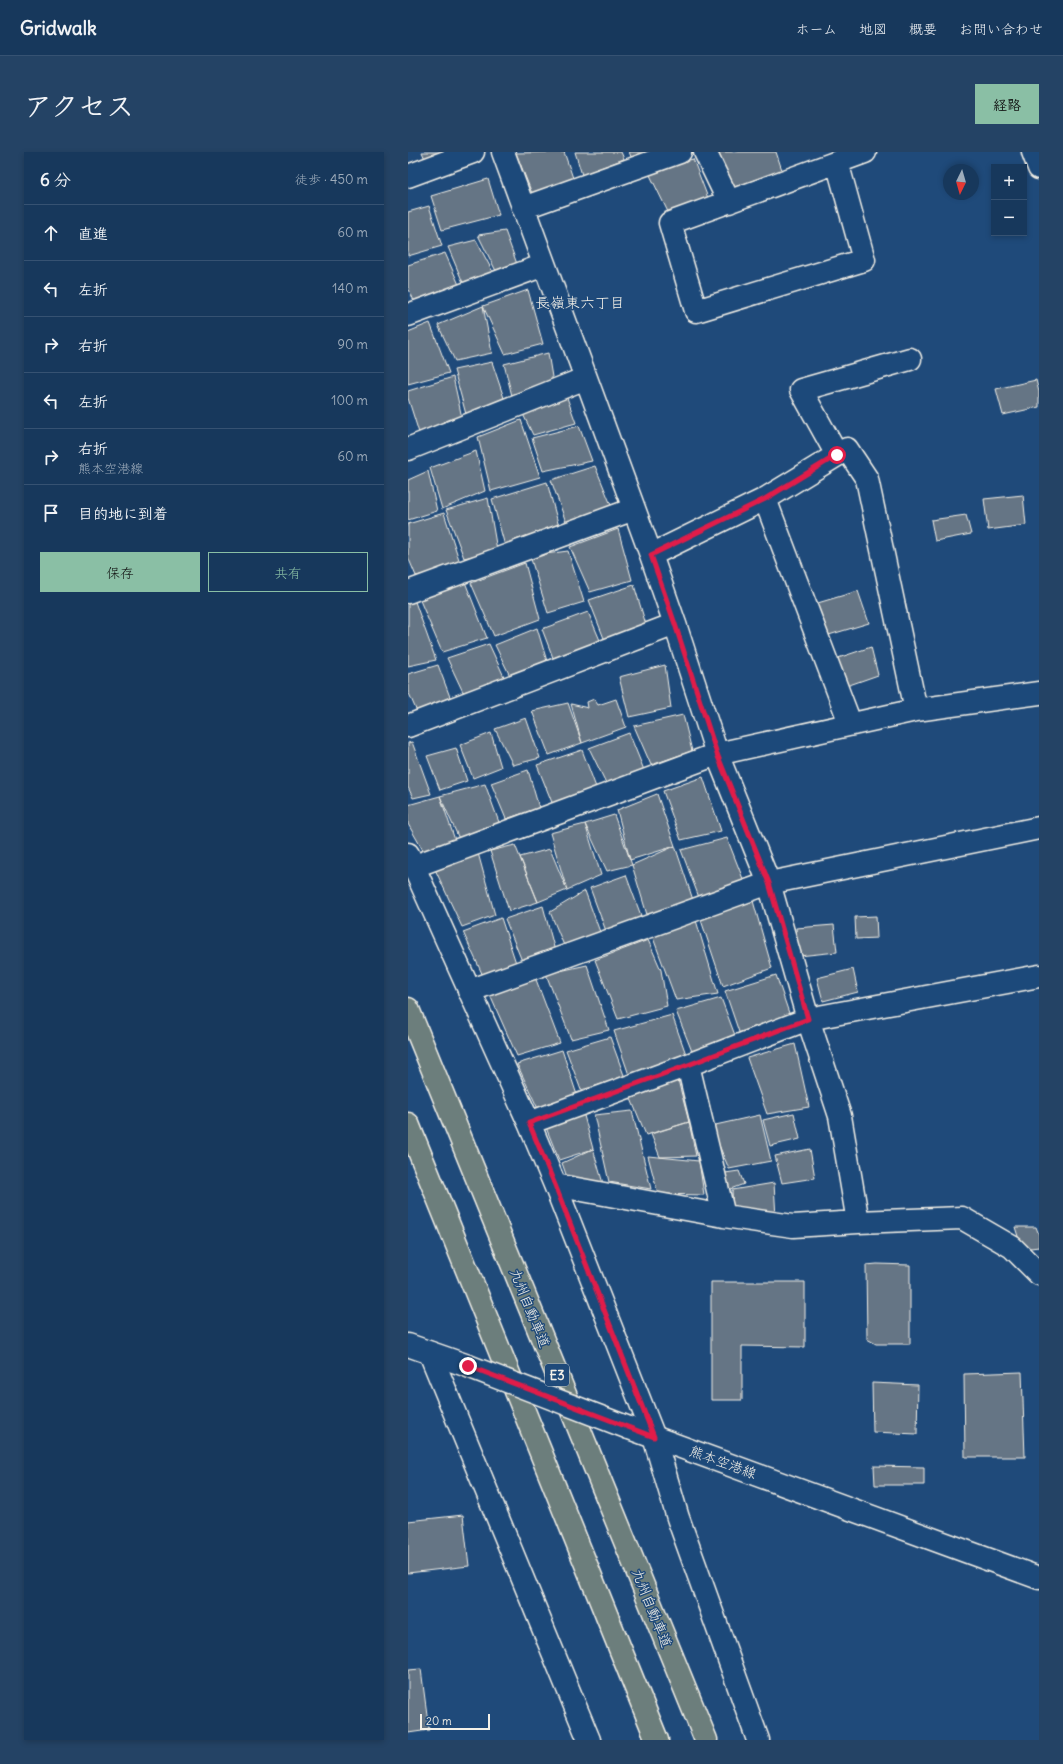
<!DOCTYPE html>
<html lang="ja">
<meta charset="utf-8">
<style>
body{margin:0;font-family:Delius,"Klee One",sans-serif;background:#244365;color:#f1f3f6}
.controls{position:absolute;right:12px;top:12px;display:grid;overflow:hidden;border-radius:0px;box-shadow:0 2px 6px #0003}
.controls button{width:36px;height:36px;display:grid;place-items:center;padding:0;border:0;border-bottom:1px solid #365272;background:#17385c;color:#f1f3f6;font:20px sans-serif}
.compass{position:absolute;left:535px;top:12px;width:36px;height:36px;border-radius:50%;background:#17385c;box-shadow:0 2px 6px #0003;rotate:185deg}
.scale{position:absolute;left:12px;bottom:10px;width:70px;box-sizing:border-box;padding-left:4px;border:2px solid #f4f1e8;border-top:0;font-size:11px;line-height:14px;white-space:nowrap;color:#f4f1e8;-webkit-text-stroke:3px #1f4a7a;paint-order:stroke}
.stop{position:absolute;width:12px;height:12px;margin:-9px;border:3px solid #e11d48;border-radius:50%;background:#fff}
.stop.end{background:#e11d48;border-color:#fff;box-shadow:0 1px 4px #0008}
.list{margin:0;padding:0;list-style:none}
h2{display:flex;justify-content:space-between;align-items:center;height:52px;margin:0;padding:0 16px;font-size:17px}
h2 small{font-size:13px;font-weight:400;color:#9eacbb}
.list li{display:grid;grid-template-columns:26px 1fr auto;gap:12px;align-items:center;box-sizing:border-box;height:56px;padding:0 16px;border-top:1px solid #365272}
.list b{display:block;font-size:15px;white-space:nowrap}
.list p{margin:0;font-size:13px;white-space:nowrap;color:#9eacbb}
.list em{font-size:13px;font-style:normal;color:#9eacbb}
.actions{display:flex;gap:8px;padding:12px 16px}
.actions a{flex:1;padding:9px 0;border:1px solid #8abfa5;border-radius:0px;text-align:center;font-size:14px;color:#8abfa5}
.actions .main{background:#8abfa5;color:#111}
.icon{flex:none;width:22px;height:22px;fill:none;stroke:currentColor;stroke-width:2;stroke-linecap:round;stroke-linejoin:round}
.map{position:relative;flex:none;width:631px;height:1588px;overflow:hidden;border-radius:0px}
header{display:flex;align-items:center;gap:24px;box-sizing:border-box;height:56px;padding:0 20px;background:#17385c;border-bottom:1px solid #365272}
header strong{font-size:19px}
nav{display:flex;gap:22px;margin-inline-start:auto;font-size:14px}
.intro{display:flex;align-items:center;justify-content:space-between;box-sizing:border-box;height:96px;padding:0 24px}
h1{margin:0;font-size:28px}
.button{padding:10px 18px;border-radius:0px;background:#8abfa5;color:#111;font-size:14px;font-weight:700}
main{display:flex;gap:24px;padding:0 24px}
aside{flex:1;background:#17385c;border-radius:0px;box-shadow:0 2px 6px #0003}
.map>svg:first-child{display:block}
</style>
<header>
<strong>Gridwalk</strong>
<nav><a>ホーム</a><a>地図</a><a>概要</a><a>お問い合わせ</a></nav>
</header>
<div class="intro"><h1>アクセス</h1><a class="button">経路</a></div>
<main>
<aside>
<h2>6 分<small>徒歩 · 450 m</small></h2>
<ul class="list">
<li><svg class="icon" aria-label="ahead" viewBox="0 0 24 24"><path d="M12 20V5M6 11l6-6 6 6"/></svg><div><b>直進</b></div><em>60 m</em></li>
<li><svg class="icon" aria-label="left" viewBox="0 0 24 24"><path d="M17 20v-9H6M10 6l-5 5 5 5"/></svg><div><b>左折</b></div><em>140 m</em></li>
<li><svg class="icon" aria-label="right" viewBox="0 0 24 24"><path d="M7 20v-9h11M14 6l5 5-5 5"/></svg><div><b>右折</b></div><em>90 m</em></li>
<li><svg class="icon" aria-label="left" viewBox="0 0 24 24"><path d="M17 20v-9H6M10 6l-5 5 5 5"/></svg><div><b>左折</b></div><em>100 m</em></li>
<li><svg class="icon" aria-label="right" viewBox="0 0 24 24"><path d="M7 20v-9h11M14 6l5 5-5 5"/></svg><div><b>右折</b><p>熊本空港線</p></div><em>60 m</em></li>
<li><svg class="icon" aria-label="arrive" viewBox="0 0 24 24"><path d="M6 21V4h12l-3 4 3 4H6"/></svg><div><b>目的地に到着</b></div></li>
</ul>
<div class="actions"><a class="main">保存</a><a>共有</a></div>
</aside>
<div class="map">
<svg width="631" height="1588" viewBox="0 0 631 1588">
<rect width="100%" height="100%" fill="#1f4a7a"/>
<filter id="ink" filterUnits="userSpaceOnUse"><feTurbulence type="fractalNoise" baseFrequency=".025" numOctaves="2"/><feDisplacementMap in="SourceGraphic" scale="8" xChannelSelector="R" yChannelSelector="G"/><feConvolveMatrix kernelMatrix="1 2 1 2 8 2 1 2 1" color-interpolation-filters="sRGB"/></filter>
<g filter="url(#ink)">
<path fill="#657585" stroke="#f4f1e8" d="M14,0h26l-23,7z
M156,0l10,29 -41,15 -17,-43z
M167,0h46l3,7 -42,16z
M221,0h28l-24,9z
M313,0h55l6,18 -53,19 -10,-36z
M285,7l15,39 -39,16 -21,-43z
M80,27l11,36 -57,15 -11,-34z
M21,54l13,40 -34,10v-44z
M97,79l12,33 -20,9 -19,-38z
M68,88l19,36 -31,9 -16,-38z
M37,101l15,34 -46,14 -6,-14v-22z
M120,138l15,54 -38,10 -22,-48z
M75,154l9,47 -37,8 -17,-36z
M22,171l19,50 -41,11v-52z
M140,201l5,30 -40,17 -9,-36z
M84,210l13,39 -38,17 -13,-48z
M45,225l9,41 -42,18 -12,-38v-7z
M628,228l3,12v15l-36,8 -7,-26z
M157,240l11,31 -43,12 -12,-25z
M113,268l19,57 -49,14 -13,-54z
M171,274l13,35 -49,10 -11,-33z
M68,299l9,40 -43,18 -12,-41z
M187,314l18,44 -46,15 -16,-45z
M20,319l9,40 -29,9v-40z
M139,330l12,45 -54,19 -13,-47z
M615,343l3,30 -38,5 -4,-31z
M80,346l9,52 -33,8 -18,-48z
M36,361l17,53 -45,10 -8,-19v-33z
M558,363l5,19 -36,7 -4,-21z
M210,377l14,51 -42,12 -20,-45z
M160,399l16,51 -36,11 -18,-57z
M117,411l15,56 -46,17 -23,-53z
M57,430l22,56 -45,14 -23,-54z
M226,433l13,43 -42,13 -16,-41z
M450,439l11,32 -47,14 -11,-32z
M6,447l22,61 -28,6v-65z
M180,460l14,33 -47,18 -13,-34z
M129,476l12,40 -38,10 -16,-33z
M81,492l17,37 -43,11 -16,-34z
M463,495l7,28 -40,14 -9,-28z
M30,513l12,32 -33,15 -9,-21v-17z
M257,513l6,43 -42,9 -10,-40z
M186,547l4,6 18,-6 10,28 -44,16 -11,-39 17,4 -1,-6z
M160,551l14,40 -33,12 -17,-44z
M275,563l9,36 -41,14 -17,-39z
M118,566l14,40 -27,7 -18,-36z
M83,581l10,34 -28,11 -13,-33z
M221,581l15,37 -38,13 -17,-35z
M4,590l19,52 -18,4 -5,-11v-44z
M48,596l11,33 -27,9 -13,-34z
M174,598l15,40 -44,15 -16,-40z
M120,618l11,38 -33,11 -15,-36z
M295,625l18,54 -40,9 -18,-49z
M77,632l15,41 -40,16 -20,-45z
M249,642l18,52 -45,14 -13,-50z
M32,644l15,44 -31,12 -16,-28v-19z
M206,663l18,50 -25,6 -22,-47z
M177,672l16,51 -34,15 -17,-57z
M319,686l18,46 -45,16 -19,-50z
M107,693l23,57 -29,9 -19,-60z
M267,694l18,54 -45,18 -16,-53z
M142,697l17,41 -29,12 -18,-45z
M70,701l17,62 -33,12 -29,-62z
M218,723l17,46 -37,10 -16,-43z
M177,739l15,41 -35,16 -15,-36z
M345,749l19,67 -49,18 -24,-72z
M135,754l12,45 -33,10 -17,-42z
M468,764l1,22 -21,1 -1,-22z
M287,765l23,77 -42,6 -24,-65z
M93,766l16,48 -33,12 -21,-46z
M426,773l3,27 -38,4 -3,-28z
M240,788l13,30 6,36 -49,13 -23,-59z
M179,813l22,65 -38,9 -25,-65z
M445,817l5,23 -35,9 -6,-23z
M368,823l15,44 -50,19 -16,-47z
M127,825l25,66 -43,13 -28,-63z
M313,846l15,40 -43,16 -17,-43z
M264,863l15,42 -58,18 -15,-44z
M202,885l15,41 -44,12 -15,-40z
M387,892l14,63 -42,7 -20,-56z
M154,898l15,45 -38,16 -22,-47z
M270,928l11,42 -43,13 -17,-41z
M224,959l19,78 -42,-7 -15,-67z
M175,960l10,37 -34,11 -14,-35z
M386,961l6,26 -30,7 -7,-26z
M352,963l11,46 -42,8 -18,-43z
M281,970l7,34 -36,1 -9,-23z
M185,997l11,38 -36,-7 -6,-17z
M402,997l5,29 -33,5 -7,-27z
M240,1004l51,5 5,34 -46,-1z
M331,1019l5,13 -19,7 -7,-17z
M366,1031l2,35 -43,-5 -1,-23z
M607,1075h21l3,8v12l-17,2z
M469,1112l33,1v79h-34l-9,-5 -1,-74z
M303,1130h94v65l-63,-1v54h-31z
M614,1220l3,85h-60l-1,-83z
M464,1231l46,2 -1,49 -44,-2z
M466,1314l50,1v18h-49z
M55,1363l6,51 -61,7v-52z
M13,1517l8,61 -21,3v-63z"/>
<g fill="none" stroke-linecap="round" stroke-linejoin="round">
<g stroke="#f4f1e8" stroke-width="25">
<path id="minor" d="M95,0l148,403 24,69 42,130 52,129 39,136 32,97 18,106 104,-4 50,29 27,27
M297,0l24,50
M625,0l6,16
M429,10l27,98 -168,51 -26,-88 195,-71
M0,24l65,-24
M115,56l157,-56
M0,163l136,-50
M0,297l178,-71
M429,303l-36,-65 109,-31
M357,347l85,224
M243,403l114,-56 82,-50 20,30 49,231
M0,440l226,-83
M0,574l267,-102
M0,702l121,269 26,62 99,252 24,81 80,222
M7,714l302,-112 199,-44 123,-17
M61,839l300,-108 270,-55
M280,913l36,151
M121,971l159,-58 120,-46 231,-43
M147,1033l169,31 69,10 65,-4
M22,1201l159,387"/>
</g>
<g stroke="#f4f1e8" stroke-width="25">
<path id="secondary" d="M0,1193l60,21
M221,1276l410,150"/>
</g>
<g stroke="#f4f1e8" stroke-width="25">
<path id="motorway" d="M0,857l298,731
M0,972l249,616"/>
</g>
<use href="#minor" stroke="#1f4a7a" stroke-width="22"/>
<use href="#secondary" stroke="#1f4a7a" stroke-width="22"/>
<use href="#motorway" stroke="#6c7e7c" stroke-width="22"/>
<g stroke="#f4f1e8" stroke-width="25" stroke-linecap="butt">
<path id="secondary-bridge" d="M60,1214l161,62"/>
</g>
<use href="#secondary-bridge" stroke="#1f4a7a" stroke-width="22"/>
</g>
</g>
<g fill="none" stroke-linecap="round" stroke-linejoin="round" filter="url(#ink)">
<path stroke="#e11d48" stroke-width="5" d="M60,1214l186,71 -99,-252 -26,-62 159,-58 120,-46 -39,-136 -52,-129 -42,-130 -24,-69 114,-56 72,-44"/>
</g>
<g text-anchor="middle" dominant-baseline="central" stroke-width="3" stroke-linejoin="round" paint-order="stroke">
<rect fill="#1f4a7a" stroke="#b4bfc7" stroke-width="1" x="137" y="1212" width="24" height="22" rx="3"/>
<g font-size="13" font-weight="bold" fill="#f4f1e8">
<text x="149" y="1223">E3</text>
</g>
<g font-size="14" fill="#f4f1e8" stroke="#1f4a7a">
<text transform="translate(122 1156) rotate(68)">九州自動車道</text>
<text transform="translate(315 1310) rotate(20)">熊本空港線</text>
<text transform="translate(244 1456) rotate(68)">九州自動車道</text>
</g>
<g font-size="15" fill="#f4f1e8" stroke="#1f4a7a">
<text x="172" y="150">長嶺東六丁目</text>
</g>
</g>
</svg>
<div class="controls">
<button>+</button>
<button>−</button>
</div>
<svg class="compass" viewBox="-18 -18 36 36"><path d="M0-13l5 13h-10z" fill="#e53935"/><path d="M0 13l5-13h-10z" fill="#9eacbb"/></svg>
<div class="scale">20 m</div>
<div class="stop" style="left:429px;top:303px"></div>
<div class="stop end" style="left:60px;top:1214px"></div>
</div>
</main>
